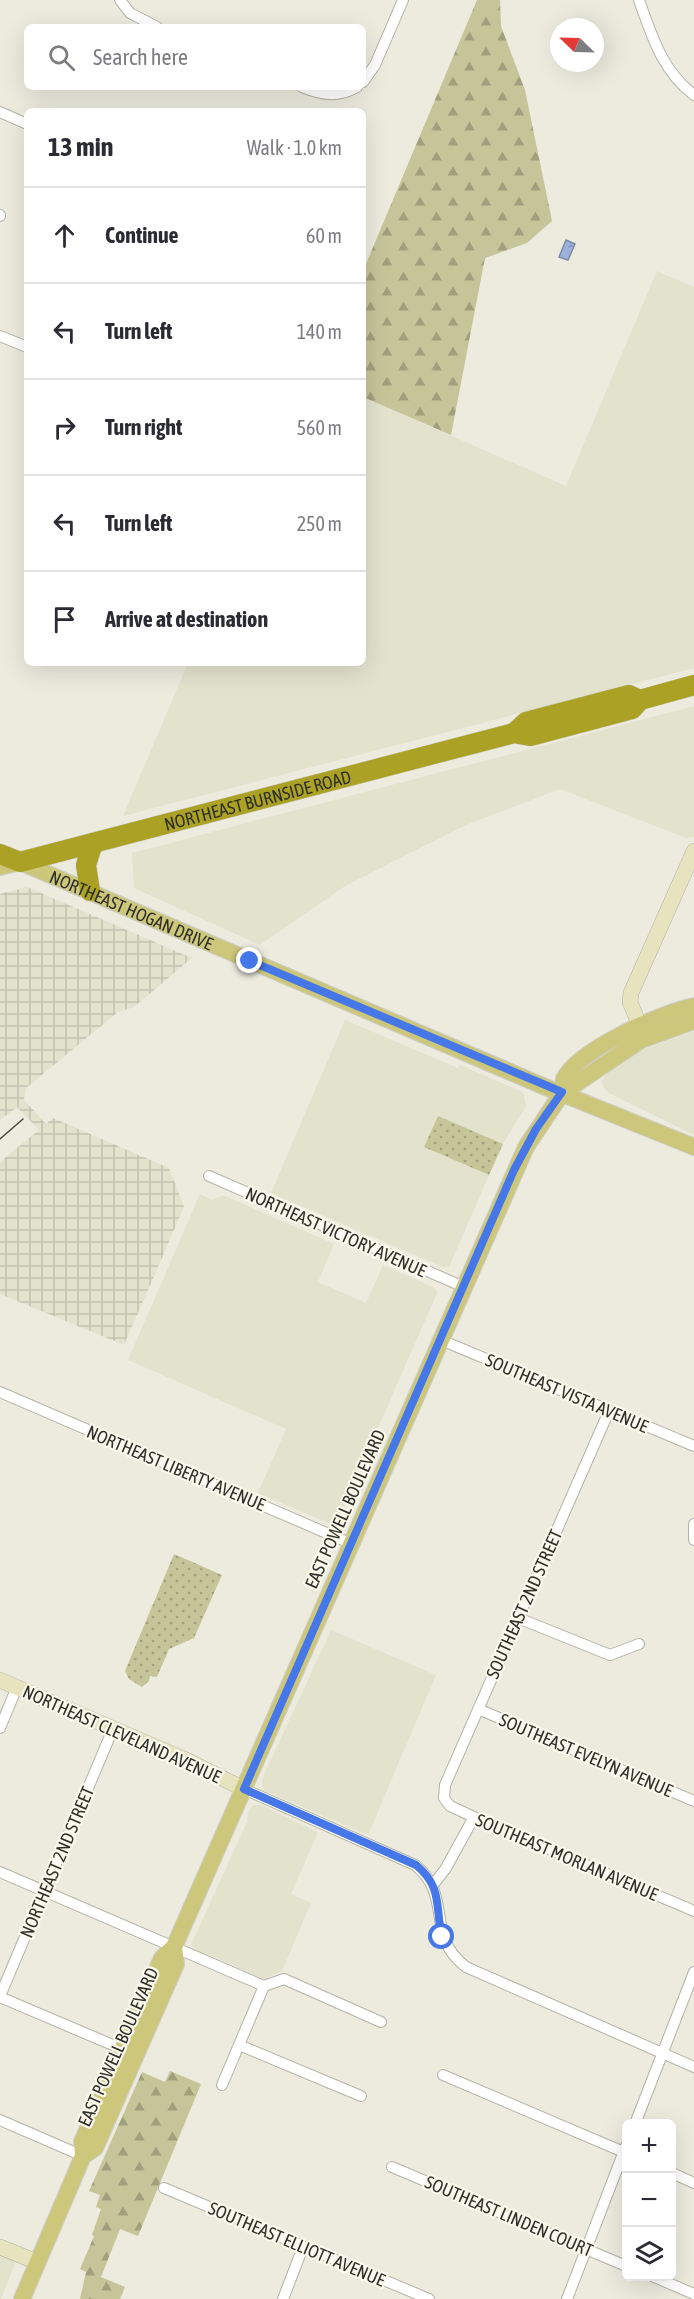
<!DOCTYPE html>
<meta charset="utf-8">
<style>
body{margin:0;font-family:"Asap Condensed",sans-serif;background:#f2f2f3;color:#2b2b33}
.controls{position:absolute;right:18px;bottom:18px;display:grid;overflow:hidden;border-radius:9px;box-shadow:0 6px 24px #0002}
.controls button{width:54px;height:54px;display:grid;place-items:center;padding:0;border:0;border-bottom:2px solid #e1e1e2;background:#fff;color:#2b2b33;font:30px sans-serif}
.compass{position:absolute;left:550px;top:18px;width:54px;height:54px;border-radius:50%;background:#fff;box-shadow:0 6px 24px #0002;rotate:293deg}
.stop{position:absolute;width:18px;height:18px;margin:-14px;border:4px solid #4677e8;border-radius:50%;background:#fff}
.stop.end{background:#4677e8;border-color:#fff;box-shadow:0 2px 6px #0008}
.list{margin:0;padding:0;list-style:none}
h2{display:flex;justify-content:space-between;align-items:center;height:78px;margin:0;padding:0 24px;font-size:26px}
h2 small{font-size:20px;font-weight:400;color:#7c7c81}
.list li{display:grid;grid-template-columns:39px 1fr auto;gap:18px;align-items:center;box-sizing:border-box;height:96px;padding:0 24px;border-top:2px solid #e1e1e2}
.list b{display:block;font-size:22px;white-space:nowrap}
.list em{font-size:20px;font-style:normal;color:#7c7c81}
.icon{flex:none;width:33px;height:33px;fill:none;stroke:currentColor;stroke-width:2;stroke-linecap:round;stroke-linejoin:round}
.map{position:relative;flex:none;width:694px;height:2299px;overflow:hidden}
.search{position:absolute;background:#fff;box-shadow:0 6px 24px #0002;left:24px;top:24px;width:342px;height:66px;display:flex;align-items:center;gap:15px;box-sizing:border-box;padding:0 21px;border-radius:9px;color:#7c7c81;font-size:22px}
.panel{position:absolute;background:#fff;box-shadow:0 6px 24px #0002;left:24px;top:108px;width:342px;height:558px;border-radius:9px}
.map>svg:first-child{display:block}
</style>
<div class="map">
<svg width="694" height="2299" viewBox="0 0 694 2299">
<defs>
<pattern id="industrial-grid" width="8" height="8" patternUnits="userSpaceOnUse" patternTransform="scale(1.5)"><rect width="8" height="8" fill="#e3e2cd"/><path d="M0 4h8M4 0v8" fill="none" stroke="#c3c2b0"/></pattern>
<pattern id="grass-dots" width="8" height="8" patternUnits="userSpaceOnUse" patternTransform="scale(1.5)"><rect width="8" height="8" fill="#c6c499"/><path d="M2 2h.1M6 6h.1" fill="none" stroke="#a1a07d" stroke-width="1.8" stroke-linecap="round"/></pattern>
<pattern id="forest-firs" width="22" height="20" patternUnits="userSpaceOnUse" patternTransform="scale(1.5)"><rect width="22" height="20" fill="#c6c499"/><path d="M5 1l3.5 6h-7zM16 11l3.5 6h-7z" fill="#a1a07d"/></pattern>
<pattern id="water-ripples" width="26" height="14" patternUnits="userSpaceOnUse" patternTransform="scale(1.5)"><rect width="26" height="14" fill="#9cb1db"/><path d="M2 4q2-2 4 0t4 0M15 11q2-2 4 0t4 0" fill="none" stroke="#8090b2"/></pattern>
</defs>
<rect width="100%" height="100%" fill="#ecebde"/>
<path fill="#e3e2cd" d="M657,271l37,16v381l-571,148 65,-153h175v-266l203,89z
M694,706v131l-8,1 -126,-49 -94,36 -121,61 -85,59 -126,-57 -2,-35z
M345,1020l113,48 2,-3 63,27 3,14 -23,38 -66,-28 -12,31 64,28 -40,92 -4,1 -174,-75z
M694,1031v104l-85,-42 -6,-6 -1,-6 6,-10 26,-18z
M200,1194l12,6 11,-5 111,49 -16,38 48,21 17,-38 52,23 2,5 -101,231 -3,1 -75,-32 28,-64 -158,-69z
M331,1630l105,45 -68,160 -103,-44 -3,-5v-7z
M261,1805l57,27 -27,62 20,9 -29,68 -18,8 -58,-26h-7l-8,-8 56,-123 2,-12 5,-5z
M0,2254l16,7 -15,38h-1z"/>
<path fill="url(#industrial-grid)" d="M27,887l165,71 -58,49 -16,5 -92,76 -2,12 22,24 7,-6 116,50 15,39 -60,138 -124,-51v-132l39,-32 -22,-23 -17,13v-226z"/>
<path fill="url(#grass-dots)" d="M438,1116l65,28 -14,31 -65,-28z
M174,1554l48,21 -28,63 -25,11 -12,28 -7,-1 -1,5 -7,6 -13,-8 -4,-8z"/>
<path fill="url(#forest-firs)" d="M477,0h23l1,26 24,64 27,131 -25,22 -42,15 -34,177 -88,-38v-126z
M170,2071l31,13 -63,152 -18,-7 -19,48 24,10 -5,12h-40l6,-27 -6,-3 14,-33 -2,-1 9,-26 -5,-2 4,-12 -11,-4 53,-119 23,10z"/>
<path fill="url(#water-ripples)" stroke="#7c8aa6" stroke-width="1.5" d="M566,240l9,4 -7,16 -9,-3z"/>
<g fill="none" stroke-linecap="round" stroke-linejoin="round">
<g stroke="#b3b2a6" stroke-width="12">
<path id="street" d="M120,0l10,13 27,14
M639,0c13,36 23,71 55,95
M363,82l12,-17 28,-65
M302,87c19,8 35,11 55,0
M0,112l27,12
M0,216v-1
M0,336l27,11
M209,1176l255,111
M441,1340l253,106
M0,1392l352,152
M609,1411l-164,374 -1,13 6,8 24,11 220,94
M694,1524v16
M518,1618l92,37 29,-11
M478,1709l216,92
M0,1728l17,-41
M244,1789l171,76c39,31 9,70 51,102l228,100
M0,1872l264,114 20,-7 97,43
M433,1885l13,-17 28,-51
M0,1996l113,-267
M0,1997l122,52
M239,2045l122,51
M443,2075l183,78
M222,2085l42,-99
M0,2120l83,36
M635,2124l59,-152
M392,2167l234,99
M672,2173l22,10
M164,2188l265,111
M652,2276l42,18
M283,2299l20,-52
M567,2299l59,-153"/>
</g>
<g stroke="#b3b2a6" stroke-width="16">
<path id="secondary" d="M639,1024l-9,-22 1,-9 63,-142
M0,1680l184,79 60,30
M0,2247l37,15"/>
</g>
<g stroke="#cdcdcc" stroke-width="18">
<g id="primary">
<path id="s1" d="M0,867l20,-5 523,224 151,61"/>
<path d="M562,1093c1,-5 1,-11 2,-14 14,-29 99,-67 130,-73"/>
<path d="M83,2156l12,-8 81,-184 -2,-17"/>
<path d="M22,2299l61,-143 -1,-14 80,-184 12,-11 352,-800 36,-54 79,-53 53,-19"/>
</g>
</g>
<g stroke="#cdcdcc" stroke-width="21">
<g id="highway">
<path d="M514,733l12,-11 103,-27 11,5"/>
<path id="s2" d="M0,854l20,8 494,-129 16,3 102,-27 8,-9 54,-15"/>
<path d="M90,891l-4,-26 7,-22"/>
</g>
</g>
<use href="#street" stroke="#fff" stroke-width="10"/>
<use href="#secondary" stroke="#e6e3be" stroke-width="15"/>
<use href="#primary" stroke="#cdc77c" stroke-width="16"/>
<use href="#highway" stroke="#aba225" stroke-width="20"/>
<path stroke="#494943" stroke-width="1.5" d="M0,1139l23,-20"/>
</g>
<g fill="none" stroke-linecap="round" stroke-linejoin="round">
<path stroke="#4677e8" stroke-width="8" d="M250,961l312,131 -26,37 -22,41 -270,619 172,76c27,22 19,42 26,72"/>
</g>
<g text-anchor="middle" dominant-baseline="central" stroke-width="4.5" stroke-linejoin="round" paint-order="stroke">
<g font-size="18" fill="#30302b" stroke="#f9f8eb">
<text stroke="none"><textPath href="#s2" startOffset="267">NORTHEAST BURNSIDE ROAD</textPath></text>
<text stroke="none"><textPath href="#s1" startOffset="142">NORTHEAST HOGAN DRIVE</textPath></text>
<text transform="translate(336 1232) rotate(24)">NORTHEAST VICTORY AVENUE</text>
<text transform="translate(567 1393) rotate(23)">SOUTHEAST VISTA AVENUE</text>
<text transform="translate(176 1468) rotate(23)">NORTHEAST LIBERTY AVENUE</text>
<text transform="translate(345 1509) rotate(-66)">EAST POWELL BOULEVARD</text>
<text transform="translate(524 1604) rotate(-66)">SOUTHEAST 2ND STREET</text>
<text transform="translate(122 1734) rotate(24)">NORTHEAST CLEVELAND AVENUE</text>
<text transform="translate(586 1755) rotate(23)">SOUTHEAST EVELYN AVENUE</text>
<text transform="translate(567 1857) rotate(23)">SOUTHEAST MORLAN AVENUE</text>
<text transform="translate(57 1862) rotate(-67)">NORTHEAST 2ND STREET</text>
<text transform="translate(118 2047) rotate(-66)">EAST POWELL BOULEVARD</text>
<text transform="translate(509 2216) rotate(23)">SOUTHEAST LINDEN COURT</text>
<text transform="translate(297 2244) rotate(23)">SOUTHEAST ELLIOTT AVENUE</text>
</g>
</g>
</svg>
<div class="controls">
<button>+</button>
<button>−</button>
<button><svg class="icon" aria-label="layers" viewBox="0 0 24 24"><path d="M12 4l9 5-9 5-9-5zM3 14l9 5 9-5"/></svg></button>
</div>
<svg class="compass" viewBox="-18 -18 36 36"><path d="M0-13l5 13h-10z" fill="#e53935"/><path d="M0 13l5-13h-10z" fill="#7c7c81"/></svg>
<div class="stop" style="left:442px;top:1937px"></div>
<div class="stop end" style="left:250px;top:961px"></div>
<div class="search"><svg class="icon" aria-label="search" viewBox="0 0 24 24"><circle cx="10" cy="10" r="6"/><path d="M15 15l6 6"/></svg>Search here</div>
<section class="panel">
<h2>13 min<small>Walk · 1.0 km</small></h2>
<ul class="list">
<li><svg class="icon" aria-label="ahead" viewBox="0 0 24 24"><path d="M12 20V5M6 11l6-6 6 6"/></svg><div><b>Continue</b></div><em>60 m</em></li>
<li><svg class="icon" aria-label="left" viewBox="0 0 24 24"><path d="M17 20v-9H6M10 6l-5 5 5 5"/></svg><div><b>Turn left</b></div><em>140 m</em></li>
<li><svg class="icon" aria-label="right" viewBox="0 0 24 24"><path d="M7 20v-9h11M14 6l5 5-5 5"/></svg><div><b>Turn right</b></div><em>560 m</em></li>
<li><svg class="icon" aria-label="left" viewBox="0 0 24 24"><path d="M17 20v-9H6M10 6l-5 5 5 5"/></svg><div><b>Turn left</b></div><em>250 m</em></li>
<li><svg class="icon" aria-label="arrive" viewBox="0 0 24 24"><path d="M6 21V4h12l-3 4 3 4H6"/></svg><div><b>Arrive at destination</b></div></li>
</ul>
</section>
</div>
